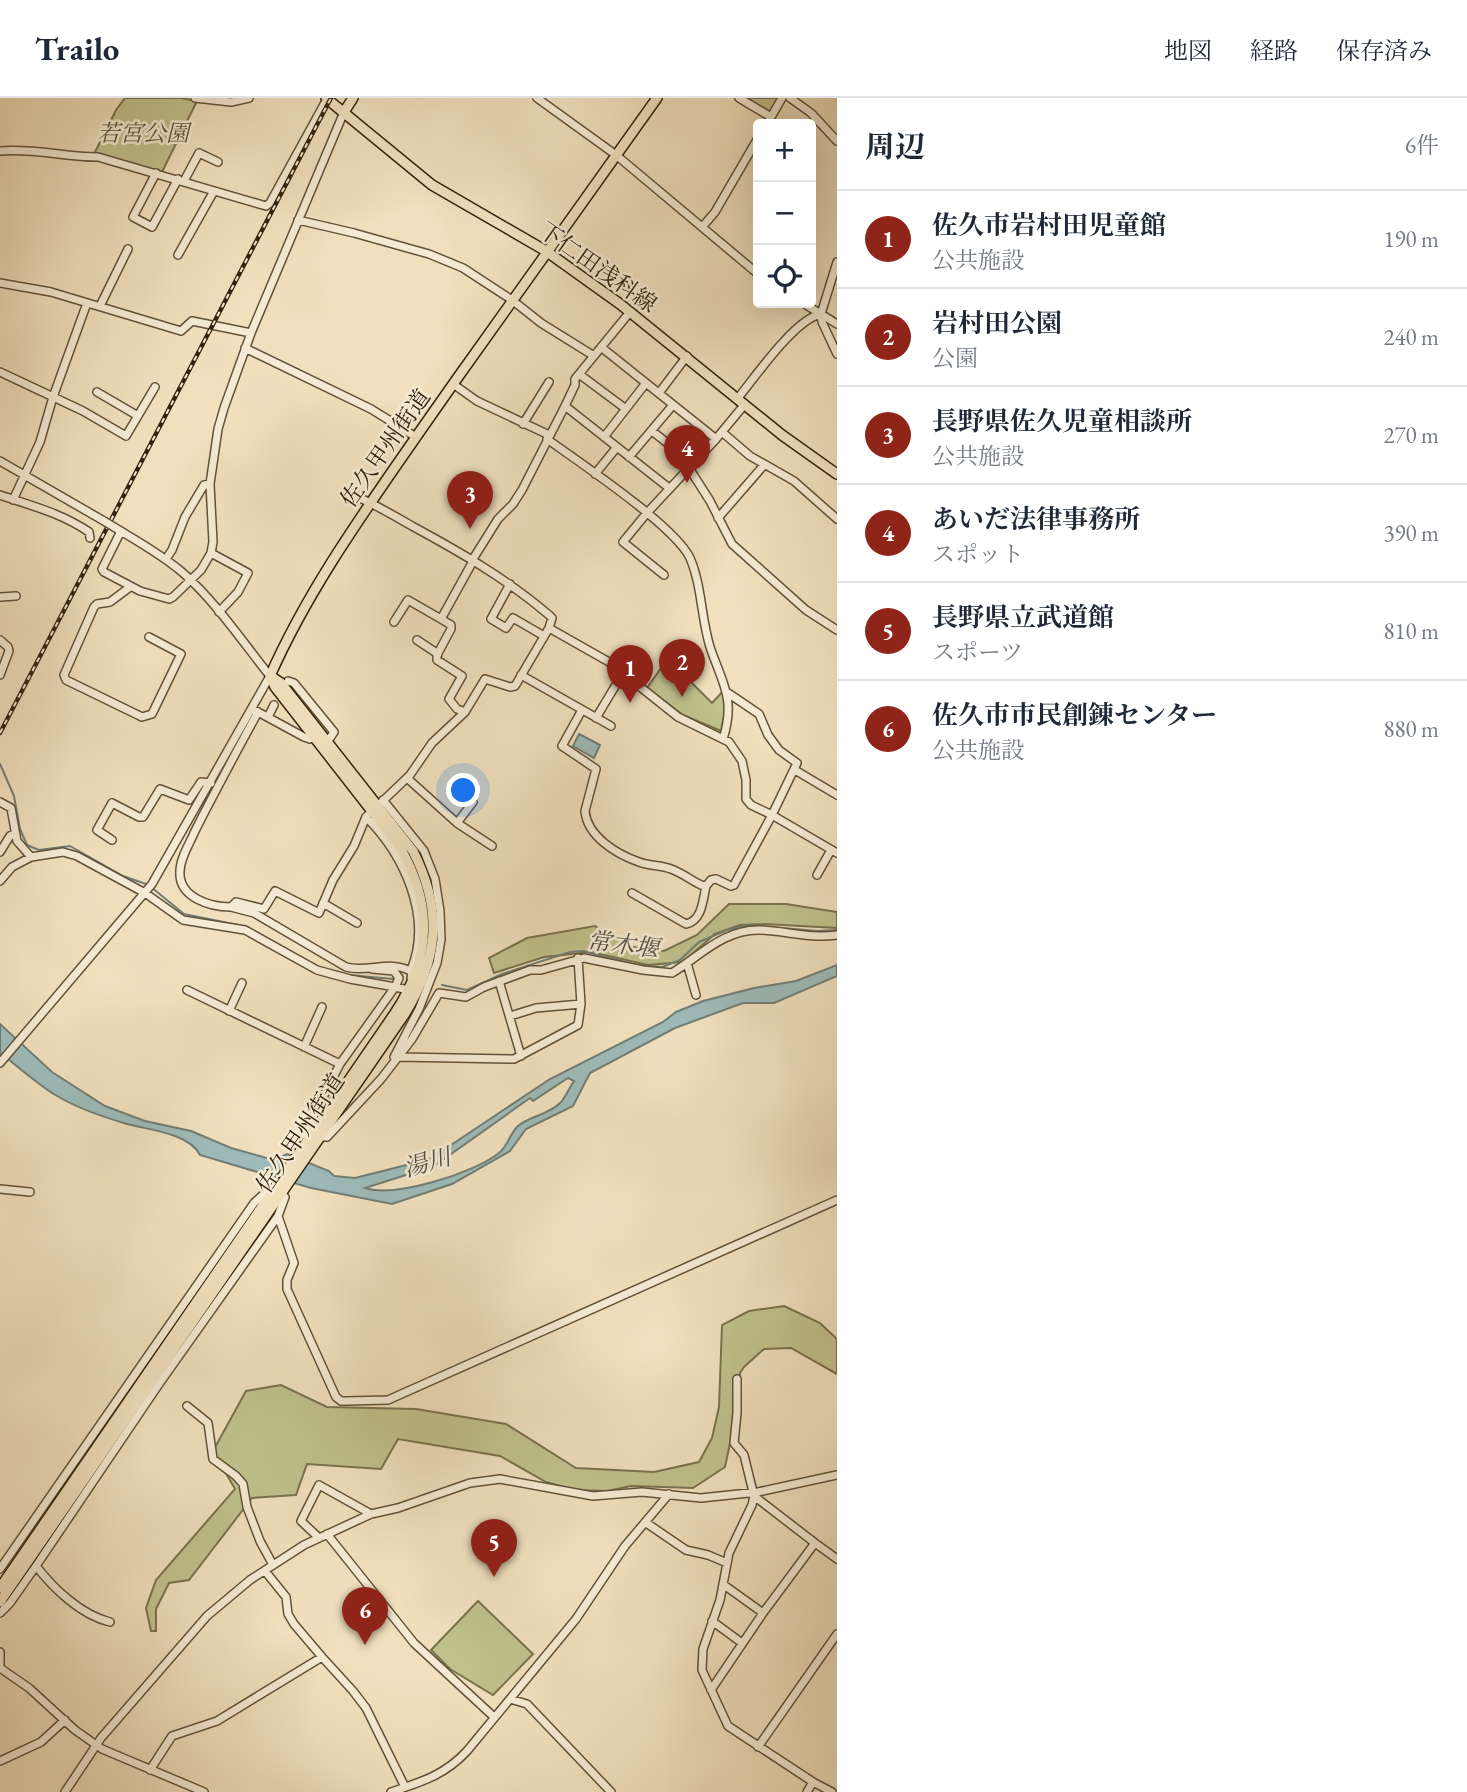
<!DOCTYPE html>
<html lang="ja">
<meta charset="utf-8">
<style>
body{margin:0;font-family:"EB Garamond","Noto Serif JP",serif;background:#f6f6f7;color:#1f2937}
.controls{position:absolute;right:21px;top:21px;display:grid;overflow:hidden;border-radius:7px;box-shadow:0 7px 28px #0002}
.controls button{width:63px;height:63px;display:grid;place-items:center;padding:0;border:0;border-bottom:2px solid #e0e1e3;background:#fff;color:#1f2937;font:35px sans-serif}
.you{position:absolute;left:464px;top:693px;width:24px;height:24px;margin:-18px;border:5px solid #fff;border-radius:50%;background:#1a73e8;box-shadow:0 0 0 10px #1a73e833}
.badge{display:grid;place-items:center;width:46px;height:46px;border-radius:50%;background:#8f2418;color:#fff;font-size:23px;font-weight:700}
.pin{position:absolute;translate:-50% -58px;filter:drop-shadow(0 2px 4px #0008)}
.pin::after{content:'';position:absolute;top:37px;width:24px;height:21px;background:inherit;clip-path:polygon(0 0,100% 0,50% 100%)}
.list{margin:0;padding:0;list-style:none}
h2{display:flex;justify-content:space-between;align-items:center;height:91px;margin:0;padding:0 28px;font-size:30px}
h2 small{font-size:23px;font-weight:400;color:#747a83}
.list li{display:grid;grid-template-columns:46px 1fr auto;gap:21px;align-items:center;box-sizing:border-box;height:98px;padding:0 28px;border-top:2px solid #e0e1e3}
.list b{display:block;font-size:26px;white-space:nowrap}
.list p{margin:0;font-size:23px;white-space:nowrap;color:#747a83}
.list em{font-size:23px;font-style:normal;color:#747a83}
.icon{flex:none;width:38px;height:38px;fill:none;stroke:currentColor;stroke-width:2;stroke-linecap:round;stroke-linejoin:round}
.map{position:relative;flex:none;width:837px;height:1694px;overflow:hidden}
header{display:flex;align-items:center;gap:42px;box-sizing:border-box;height:98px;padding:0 35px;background:#fff;border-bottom:2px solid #e0e1e3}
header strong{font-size:33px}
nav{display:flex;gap:38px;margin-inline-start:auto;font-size:24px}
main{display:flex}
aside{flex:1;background:#fff}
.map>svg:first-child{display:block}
</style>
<header>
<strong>Trailo</strong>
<nav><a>地図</a><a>経路</a><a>保存済み</a></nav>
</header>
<main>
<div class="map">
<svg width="837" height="1694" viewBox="0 0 837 1694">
<rect width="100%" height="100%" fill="#f0e0bd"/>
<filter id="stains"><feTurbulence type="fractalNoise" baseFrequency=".00286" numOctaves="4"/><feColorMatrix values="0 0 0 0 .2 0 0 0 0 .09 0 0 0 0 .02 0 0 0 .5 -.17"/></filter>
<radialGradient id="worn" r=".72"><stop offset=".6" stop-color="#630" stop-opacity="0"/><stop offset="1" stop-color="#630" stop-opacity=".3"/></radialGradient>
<path fill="#c0c18d" stroke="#79724e" stroke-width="2" d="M125,0h56l16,3 -35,71 -68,-18 22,-44z
M743,0h35l-9,16z
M661,570l14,15 9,-8 28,28 13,-14v23l-4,19 -38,-16 -36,-27z
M729,806h57l51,8v16l-73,-4 -24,1 -25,9 -32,28 -35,3 -57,-13 -47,5 -50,16 -5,-15 38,-20 68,-12 37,21 32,4 33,-16z
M784,1208l36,17 17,16v35l-46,-26 -27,1 -20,18 -4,6 -1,28 -14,66 -32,21 -62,-2 -24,5 -33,-1 -28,-8 -46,-26 -102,-17 -17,30 -74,-5 -11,31 -44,3 -63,82 -20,3 -13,26v22h-5l-5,-23 10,-28 79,-91 -22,-38 33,-60 35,-6 46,22 89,2 90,15 70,44 78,4 45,-10 13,-24 7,-31 3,-82 27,-14z
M478,1503l55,53 -40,41 -43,-26 -19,-19z"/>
<path fill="#9dbbb9" stroke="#727e75" stroke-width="2" fill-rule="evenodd" d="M579,636l21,11 -6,13 -21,-12z
M837,867v11l-63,27h-31l-68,25 -85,45 -17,33 -47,23 -16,22 -58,33 -60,20 -81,-16 -111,-33c-11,-22 -51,-25 -73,-31 -24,-7 -48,-15 -70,-28 -20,-12 -38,-29 -57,-43v-29l52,48 53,34 40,15 46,10 40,17 43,12 13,-6 42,17 5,5 21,2 75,-19 120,-80 113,-57 13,-10 27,-11 51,-13 42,-7zM568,980l6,3c-5,7 -9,18 -14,22 -11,12 -32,13 -43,24 -7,7 -10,20 -18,26 -25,20 -104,45 -134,35l69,-22 96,-68 3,3z"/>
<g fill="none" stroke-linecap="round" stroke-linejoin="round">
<path stroke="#727e75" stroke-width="2" d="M0,666l14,32 6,33 7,16 12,5 31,-4 53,30 23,8
M151,789l33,27 64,13 20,12
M349,877l44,4
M442,887l25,5 35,-16 68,-22 13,-1 54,14 25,2 18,-7 19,-18 28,-12 21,-5 69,6 20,-1"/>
<g stroke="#62523a" stroke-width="10">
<path id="minor" d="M195,0l36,4 18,-4
M537,0l79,57 142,119
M739,0l32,19
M790,0l21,15 26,28
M767,26l15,-26
M0,53c34,-3 65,6 98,6l168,49 4,-3 57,-104
M156,75l-23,44 19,10 26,-48
M184,83l15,-28 19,9
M298,122l56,13 75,21 34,14 49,32 29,23 53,33
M703,128l12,-14 43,-74
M178,157l36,-64
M837,164l-16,52 1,8 15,32
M0,185l51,9 130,39 11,-10 59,12
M803,205l34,21
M100,208l28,-57
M601,249l115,92
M245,250l126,61 45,28
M0,274l83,39 43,25 29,-49
M579,276l47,35
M453,286l24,17 72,34
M97,294l41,24
M659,295l28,-37
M738,300c18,-22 57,-79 83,-84
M565,308l104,82
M523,326l26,-42
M652,333l42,33
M722,334l28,24 44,25 43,38
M604,339l42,-54
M547,341c32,23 128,87 143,119 12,28 11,60 20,89 12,36 26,51 13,92
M629,359l44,-52
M0,363l104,60
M689,370l21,33 22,43 74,66 31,20
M595,376l22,-27
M349,395c22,9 42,21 63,33 48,26 95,53 137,89l3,3 -3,10 60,34 69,55 51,25 13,19 4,19v19l5,6 21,10 -38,70 -3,1 -15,-7 -5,1 -5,6 -5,-1c-10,-5 -19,-12 -30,-16 -10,-4 -22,-3 -32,-7 -23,-8 -52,-26 -54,-51l11,-42 -34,-23 20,-36
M0,397c32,11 61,18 89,37l1,6
M13,402l27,-58 13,-45 34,-94
M718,420l46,-53
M121,433l-19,38 2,3 36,19 29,8 4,-2 28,-27 10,-17 2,-11 -3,-58 8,-55 6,-21 27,-75 93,-221
M211,455l37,20 -10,19 -19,20
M166,461l6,-9 13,-33 19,-32 6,-1
M664,477l-41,-33 23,-28 70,-75 29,-35
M510,486l-19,35 15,9 7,-10 31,18
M130,489l-20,15 -13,2 -3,3 -30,68 2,5 76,37 10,-3 29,-60 -32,-17
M0,499l16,-1
M394,524l14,-22 33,19
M0,542l8,7 1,4 -9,24
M417,542l21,14
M521,577l90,51
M288,583l6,2 40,49 -6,9
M728,595l31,21 9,21 11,15 18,13 -25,52 65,38
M252,611l6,3c-21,39 -43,79 -63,119 -5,12 -15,27 -15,40 -2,27 31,36 51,36l5,-5 28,7 11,-18 44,22 14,-33 21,-34 12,-29 44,-42 22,-32 33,-31 20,-33 25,8 5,-1 34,-58
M258,614l46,25 6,2 4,-3
M465,614l-8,-3 -8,-10 13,-23 -25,-16v-5l14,-26v-4l-10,-6 31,-56 1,-4 25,-40 15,-15 9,-14 43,-84 10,-21v-6l55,-67
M268,619l6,-12
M596,620l27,-45
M795,672l42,25
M407,680l50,45 35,23
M383,702l41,51 11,28 5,32 1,29 -4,23 -18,46 -25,48
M0,704l11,6 6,33 14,16
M366,719c38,38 67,100 45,153
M457,725l16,-21
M112,742l-15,-10 15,-27 27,14h4l17,-28 29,11 12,-18 10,1
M0,754l10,-16 4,-2
M817,777l14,-25
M0,783l12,-14 19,-10 32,-5 14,4 68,37 38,27 62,10 72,40 33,9 45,8 4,-9 -5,-7 -22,-2
M632,795l54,31c16,-3 17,-24 20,-38
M323,805l34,20
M231,809l23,6 92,54c22,6 45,-8 66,5l-1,6
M687,865l9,32
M499,883l22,75
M187,892l153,74 -36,70 4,6
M229,913l13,-28
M510,918l26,-8 45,-4
M304,949l18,-40
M398,959l116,2 64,-34 3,-21 -3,-46
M0,965l152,-179 118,-208c-28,-35 -54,-74 -88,-104 -21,-18 -45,-31 -68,-45
M340,966l55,-77 9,2
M321,1039h6l54,-58 31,-40 27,-46 27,4 18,-10 46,-17h11l43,-12 59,12 29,3c28,-17 52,-44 88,-43 26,1 51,9 77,5
M0,1091l30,3
M282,1096l3,3 -7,19 16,47 -7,17v9l49,108 5,4h6l41,-1 449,-200
M737,1281v34l-3,30 10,12 10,41 61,47
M187,1308l21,17 5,36 23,17 7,8 4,23 13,34 13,24
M754,1398l-2,9 -23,48 -9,47 -17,49 -1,21 26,56 85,56 19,10
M645,1424l41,28 22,5 19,8
M327,1436l87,109 80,74
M318,1439l-17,-16 18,-36 52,29
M36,1468c18,23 45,49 74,56
M0,1471l254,-366 12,-11 7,-2
M265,1473l21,26 2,17 6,10 28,33
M724,1487l39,28
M0,1515l10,-10 26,-37 123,-182 119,-168
M712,1523l30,22
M0,1554v13
M0,1570l29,20 46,42 27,19 102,43
M711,1592l52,-77 52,-70 22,16
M510,1601l17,5 84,88
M758,1649l79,-113
M0,1663l41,-19 24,-22
M150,1672l22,-34 45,-15 105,-64 31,34 13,17 39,79
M65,1694l36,-54 106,-122 43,-36 54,-35 67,-31 27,-6 72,-25 30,-4 93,17 49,-4 59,6 57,-6 79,-17
M391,1694c30,-10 54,-17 76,-41l109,-132 49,-73 44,-52
M807,1694l6,-10"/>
</g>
<g stroke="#32230e" stroke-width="12">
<path id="major" d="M326,0l106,87 114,66 74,53 162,131 55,39
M344,14l9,-14
M0,1490l395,-575c37,-56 38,-110 4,-167l-124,-159 -5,-11c40,-90 97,-168 153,-249 77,-110 155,-219 234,-329
M0,1504l404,-587c35,-56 39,-105 9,-164l-132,-168 -9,-6"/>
</g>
<use href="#minor" stroke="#f5ebd4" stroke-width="7"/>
<use href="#major" stroke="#f0e0bd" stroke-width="9"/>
<g stroke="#32230e" stroke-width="4.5">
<path id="rail" d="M0,635l331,-635"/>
</g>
<use href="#rail" stroke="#f5ebd4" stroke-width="2" stroke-dasharray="5" stroke-linecap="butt"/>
<g stroke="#62523a" stroke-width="10" stroke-linecap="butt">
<path id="minor-bridge" d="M104,423l10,6"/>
</g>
<use href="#minor-bridge" stroke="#f5ebd4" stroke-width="7"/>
</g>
<g text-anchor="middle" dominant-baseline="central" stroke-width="5" stroke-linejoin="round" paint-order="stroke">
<g font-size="23" font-style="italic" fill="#5d5234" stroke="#f5ebd4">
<text x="143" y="35">若宮公園</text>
</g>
<g font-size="23" fill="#32230e" stroke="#f5ebd4">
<text transform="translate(598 169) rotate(35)">下仁田浅科線</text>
<text transform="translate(385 350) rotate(-55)">佐久甲州街道</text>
<text transform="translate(300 1035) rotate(-56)">佐久甲州街道</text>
</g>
<g font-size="24" font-style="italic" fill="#525141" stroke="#f5ebd4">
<text transform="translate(623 846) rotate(7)">常木堰</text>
<text transform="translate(427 1064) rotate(-16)">湯川</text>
</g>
</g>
<rect width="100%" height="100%" filter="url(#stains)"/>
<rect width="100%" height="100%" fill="url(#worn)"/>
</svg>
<div class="controls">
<button>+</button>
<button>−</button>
<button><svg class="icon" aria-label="locate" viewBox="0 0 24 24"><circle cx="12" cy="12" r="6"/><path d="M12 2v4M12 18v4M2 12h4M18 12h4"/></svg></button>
</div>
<div class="you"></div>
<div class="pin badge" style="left:630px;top:605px">1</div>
<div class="pin badge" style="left:682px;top:599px">2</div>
<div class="pin badge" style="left:470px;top:431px">3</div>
<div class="pin badge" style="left:687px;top:385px">4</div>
<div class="pin badge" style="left:494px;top:1479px">5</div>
<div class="pin badge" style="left:365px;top:1547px">6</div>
</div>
<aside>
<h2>周辺<small>6件</small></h2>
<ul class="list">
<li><span class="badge">1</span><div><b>佐久市岩村田児童館</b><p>公共施設</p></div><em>190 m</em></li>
<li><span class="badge">2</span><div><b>岩村田公園</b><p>公園</p></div><em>240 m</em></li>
<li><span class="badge">3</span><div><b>長野県佐久児童相談所</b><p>公共施設</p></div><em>270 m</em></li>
<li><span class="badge">4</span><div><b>あいだ法律事務所</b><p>スポット</p></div><em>390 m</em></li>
<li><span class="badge">5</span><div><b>長野県立武道館</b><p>スポーツ</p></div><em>810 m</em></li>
<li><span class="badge">6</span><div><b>佐久市市民創錬センター</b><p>公共施設</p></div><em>880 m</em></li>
</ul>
</aside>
</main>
